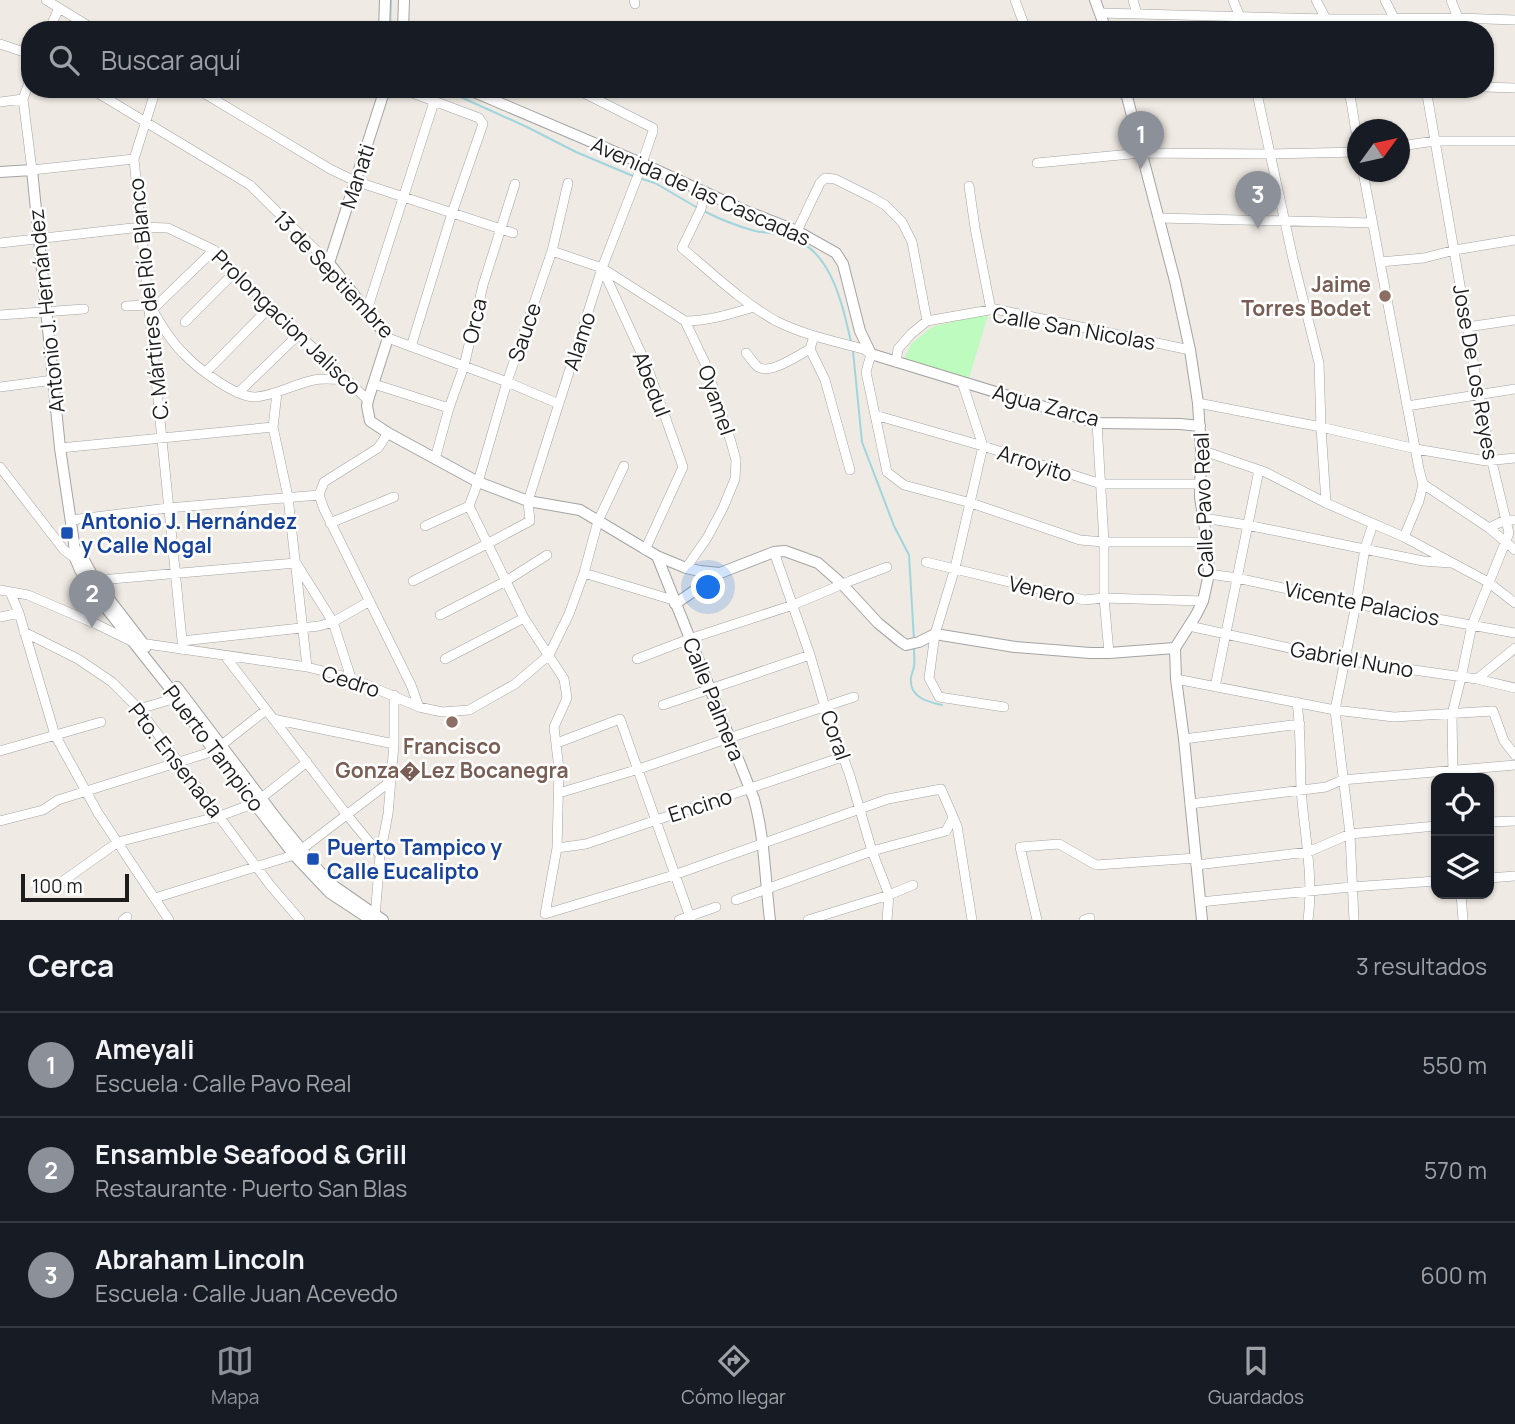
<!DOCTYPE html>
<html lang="es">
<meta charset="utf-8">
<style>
body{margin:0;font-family:Manrope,sans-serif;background:#20242c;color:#f1f3f6}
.controls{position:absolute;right:21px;bottom:21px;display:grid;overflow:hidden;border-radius:14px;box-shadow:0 2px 5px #0004}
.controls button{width:63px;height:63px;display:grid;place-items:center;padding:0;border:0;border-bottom:2px solid #363941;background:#171b24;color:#f1f3f6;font:35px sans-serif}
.compass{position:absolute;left:1347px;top:119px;width:63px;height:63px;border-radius:50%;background:#171b24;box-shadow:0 2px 5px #0004;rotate:57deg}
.scale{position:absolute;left:21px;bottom:18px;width:108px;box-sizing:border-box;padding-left:7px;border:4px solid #1d1d1d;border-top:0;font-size:19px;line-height:24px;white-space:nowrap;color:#1d1d1d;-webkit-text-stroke:5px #fff;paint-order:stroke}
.you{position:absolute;left:709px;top:588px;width:24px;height:24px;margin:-18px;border:5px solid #fff;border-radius:50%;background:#1a73e8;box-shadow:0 0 0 10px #1a73e833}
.badge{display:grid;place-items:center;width:46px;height:46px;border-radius:50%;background:#8c9099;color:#fff;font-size:23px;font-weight:700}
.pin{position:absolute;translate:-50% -58px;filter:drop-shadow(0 2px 4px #0008)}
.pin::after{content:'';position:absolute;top:37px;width:24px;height:21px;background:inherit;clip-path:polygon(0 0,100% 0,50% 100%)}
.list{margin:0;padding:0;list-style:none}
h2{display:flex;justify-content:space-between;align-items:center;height:91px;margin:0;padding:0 28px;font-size:30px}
h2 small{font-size:23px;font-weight:400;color:#9ea1a6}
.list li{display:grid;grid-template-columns:46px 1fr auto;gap:21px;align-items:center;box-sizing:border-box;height:105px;padding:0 28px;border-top:2px solid #363941}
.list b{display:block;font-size:26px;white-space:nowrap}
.list p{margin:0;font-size:23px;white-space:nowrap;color:#9ea1a6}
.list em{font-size:23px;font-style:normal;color:#9ea1a6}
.icon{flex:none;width:38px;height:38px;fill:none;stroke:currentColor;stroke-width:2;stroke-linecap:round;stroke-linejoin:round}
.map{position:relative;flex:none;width:1515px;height:920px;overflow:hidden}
.search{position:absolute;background:#171b24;box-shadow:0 2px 5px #0004;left:21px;right:21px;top:21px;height:77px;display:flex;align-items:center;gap:18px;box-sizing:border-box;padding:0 24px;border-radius:28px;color:#9ea1a6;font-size:26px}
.sheet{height:406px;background:#171b24}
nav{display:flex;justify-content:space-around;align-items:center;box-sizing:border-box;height:98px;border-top:2px solid #363941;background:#171b24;font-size:19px;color:#9ea1a6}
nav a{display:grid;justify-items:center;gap:4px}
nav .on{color:#8c9099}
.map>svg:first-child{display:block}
</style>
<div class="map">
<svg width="1515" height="920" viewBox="0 0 1515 920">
<rect width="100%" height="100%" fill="#efeae3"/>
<path fill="#befbbe" d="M984,314l4,1 -19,63 -65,-19 7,-15 21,-17z"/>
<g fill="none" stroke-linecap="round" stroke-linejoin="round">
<path stroke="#a1d5de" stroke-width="2" d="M390,30l1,-30
M443,89l84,38 49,25 57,24
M642,179l13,4 41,24
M704,211c17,9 33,15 51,20 10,2 22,2 32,5 44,12 55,67 64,106
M853,351l9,91 32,84 15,29 5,85
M914,649c0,6 1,12 0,17 0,4 -3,8 -3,12 -2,19 16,24 31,27"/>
<g stroke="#a4a4a4" stroke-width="10">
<path id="minor" d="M46,0l49,30
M634,0l1,4
M1015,0l11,30
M1133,0l4,14
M1233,0l7,17 2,13
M1316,0l10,19
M1385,0l9,18
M1451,0l7,18
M1100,13l226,6 132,-1 57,2
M1412,19l2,11
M49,30l10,-22
M0,44l30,10
M30,80l-7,19 9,71 102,-11
M1485,87l30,1
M91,89l159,96 79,78
M156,89l-22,70 49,491
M197,89l133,80 25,12 158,52
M402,89l77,29 4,6 -31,89 -41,134
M1256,89l37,170 26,104 2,64 5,76
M1349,89l9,55
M1426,89l53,306 13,67 17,71 -37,92 -11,53 -9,36 1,64
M973,90l9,-1
M0,102l23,-3
M1400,146l35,-5h80
M1037,163l104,-10 128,1 89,-2
M1363,172l56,297 4,15 -4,17 -15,36
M568,183l-16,68 -45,131 -29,100 -9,24 55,112 40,61 3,19 -13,29 5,42 -2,79 -12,66 129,-39 214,-76 53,-10 16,37 15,94
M969,186l6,42 16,82
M705,193l-4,16 -19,39c30,25 60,54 94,73 28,14 58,20 87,28l8,5 -5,18 21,100 17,13 67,18 109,37 24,2h103
M1158,218l214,5
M797,231l23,-48 5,-5 10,1 38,19 12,7 17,17 10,20 15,79
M0,243l141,-16 27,1 46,22 56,57 98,93
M552,251l50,17 83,53 20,42 26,79 5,18 -1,19 -12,29 -16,30 -21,30
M1380,262l44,-4 31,-8 60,-10
M603,270l44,96 36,101 -38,83
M126,306l23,-1
M152,309c9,16 18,31 31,44 14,15 53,45 73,44 21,-2 38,-13 58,-17 10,-2 22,0 32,-1
M152,310l62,-60
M367,310l67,-208
M0,315l84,-6
M685,321c24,0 46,-7 69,-14
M185,322l50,-50
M1467,327l48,-7
M814,336l-4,13 15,31 25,90
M388,338l119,44 52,22
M746,353c4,4 8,11 12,14 13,8 40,-12 52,-18
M896,362l2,-13 13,-15 16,-13 68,-12 195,41
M206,372l64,-65
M962,382l21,64 -28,122 -20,66 -6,44 10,19 65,10
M374,384l75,24
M0,387l53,-7
M238,393l61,-59
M277,393l-4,34 15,70 19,170
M1198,403l123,24 95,22 70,12 29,-3
M1407,406l108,-17
M875,415l108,31 118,38h99
M1097,423l7,119v56l5,55
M388,433l-10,15 -54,34 -5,13 5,14 87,176 8,22
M60,448l213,-21
M1201,450l64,22 61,31 78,34 84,45 27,21
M435,459l14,-51 15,-42 19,-81 32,-101
M0,467l64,83 11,8 5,-1
M1423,484l66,44 26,22
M1204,518l43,7 176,36 27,2
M71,520l97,-12 151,-13
M330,523l64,-26
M425,526l44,-20
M1489,528l16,-8h10
M774,552l36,103 15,52 25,69 22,75 17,44 -2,25
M926,562l158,38 20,-2 99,3
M584,573l89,27
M1209,574l28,4 119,26 159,29
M413,581l74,-37 43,-23 -2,-20 74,-233 35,-90 16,-47v-3l-77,-39
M96,582l15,-3 185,-16 37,59 18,56
M0,590l28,5 68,29 37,18 174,25 44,11 68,29 23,5 27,-2 46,-26 34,-29 20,-41 15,-41 14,-52 26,-55
M10,592l9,21 36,122 43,78 71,107
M440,615l66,-34 41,-26
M0,617l19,-4
M1189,626l155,34 133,19 38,9
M24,632l54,27 34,23 27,27 131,176 30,35
M182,641l137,-15 14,-4 35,-20
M225,656l122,159 33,40
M445,659l79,-41
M637,659l52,-20 104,-34 57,-24 37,-14
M1176,679l159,31 59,7 99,-6 11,30 11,14
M1477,679l38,-31
M1215,687l44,-217
M1297,702c4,29 3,58 4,87 3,42 13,89 7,131
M663,705l147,-50
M139,709l37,-11
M273,719l121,25
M1184,739l116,-15
M557,743l63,-24 71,201
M0,751l101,-29
M559,793l80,-24 90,-31 125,-41
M1190,804l136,-17 16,-7 173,-15
M0,821l43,-11 15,-10 156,-49 52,-41
M1489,822l26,-1
M557,848l29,-4 256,-87
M1196,865l112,-13 42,-18 86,-8
M1489,878l26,-2
M56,886l62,-44 102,-26 35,-13 52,-41
M1461,894l2,26
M155,898l139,-43 97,-74
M736,900l136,-49 74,-20 7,-13
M1200,902l151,-15 85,-6
M375,918l5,-63 8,-41 6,-70v-49
M123,920l4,-3
M679,920l37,-13
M808,920l81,-25 24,-10
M1037,920l-17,-73 39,-3 37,21 100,-7
M1084,920l6,-2
M1354,920l-4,-86 -15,-124 21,-106 9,-56 8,-24"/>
</g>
<g stroke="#a4a4a4" stroke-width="12">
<path id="tertiary" d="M1095,0l11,30
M384,30l1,-30
M403,30l1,-30
M385,89l-56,174 59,75 -20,62 -1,6 3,15 18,12 90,49 50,19 52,9 77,46 29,12 14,3 20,2 54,-21 11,-1 33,12 24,21 36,39 22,18 6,4 13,-3 16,-8 80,13 75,6h19l66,-5
M467,89l174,74 105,48 51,20 39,22 7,11 17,67 11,23 226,69 83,1 20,2
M1125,89l50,192 15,69 8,53 3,47 -1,47 7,45 2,32 -6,27 -7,14 -21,33 1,31 8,60 18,181
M0,172l32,-2 28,278 14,95 1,15 5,12 22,33 66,83 46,65 80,104 36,38 41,27
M79,551l17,31 50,65
M657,556l97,243c11,40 11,81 16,121
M675,604l45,-31
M177,687l103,136 40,49 14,14 49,34"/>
</g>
<use href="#minor" stroke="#fff" stroke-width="9"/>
<use href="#tertiary" stroke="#fff" stroke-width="10"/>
</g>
<g fill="#8d6e63" stroke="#fff" stroke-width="2.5">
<circle cx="1385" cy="296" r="7"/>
<circle cx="452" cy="722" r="7"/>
</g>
<g fill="#1a4fb4" stroke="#fff" stroke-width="2.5">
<rect x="60" y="526" width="14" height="14" rx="3.5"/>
<rect x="306" y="852" width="14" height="14" rx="3.5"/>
</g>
<g text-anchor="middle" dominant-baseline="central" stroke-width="5" stroke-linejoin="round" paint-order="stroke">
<g font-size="21" fill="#1d1d1d" stroke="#fff">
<text transform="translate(357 176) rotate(-72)">Manati</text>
<text transform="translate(701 191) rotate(24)">Avenida de las Cascadas</text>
<text transform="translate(334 274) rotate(47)">13 de Septiembre</text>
<text transform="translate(148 299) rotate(-96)">C. Mártires del Río Blanco</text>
<text transform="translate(46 311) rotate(-96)">Antonio J. Hernández</text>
<text transform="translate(474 321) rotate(-77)">Orca</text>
<text transform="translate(287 322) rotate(44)">Prolongacion Jalisco</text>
<text transform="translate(1074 328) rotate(10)">Calle San Nicolas</text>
<text transform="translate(524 332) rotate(-71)">Sauce</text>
<text transform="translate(579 341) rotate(-72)">Alamo</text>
<text transform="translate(1476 372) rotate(80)">Jose De Los Reyes</text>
<text transform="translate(652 384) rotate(69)">Abedul</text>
<text transform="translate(717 400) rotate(71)">Oyamel</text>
<text transform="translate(1046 405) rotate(15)">Agua Zarca</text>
<text transform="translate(1035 463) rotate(18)">Arroyito</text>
<text transform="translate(1203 505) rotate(-92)">Calle Pavo Real</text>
<text transform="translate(1042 590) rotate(13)">Venero</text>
<text transform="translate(1362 603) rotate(11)">Vicente Palacios</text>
<text transform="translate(1352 659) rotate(10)">Gabriel Nuno</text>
<text transform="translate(351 681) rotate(18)">Cedro</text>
<text transform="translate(714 699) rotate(68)">Calle Palmera</text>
<text transform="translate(836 735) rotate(71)">Coral</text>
<text transform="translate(214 748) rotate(53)">Puerto Tampico</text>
<text transform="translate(176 760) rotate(52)">Pto. Ensenada</text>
<text transform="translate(700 805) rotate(-18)">Encino</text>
</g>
<g font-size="21" font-weight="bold" fill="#785e54" stroke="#fff" text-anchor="end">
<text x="1371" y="284">Jaime<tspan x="1371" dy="24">Torres Bodet</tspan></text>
<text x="452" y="746" text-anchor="middle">Francisco<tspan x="452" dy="24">Gonza�Lez Bocanegra</tspan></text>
</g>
<g font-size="21" font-weight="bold" fill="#164399" stroke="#fff" text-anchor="start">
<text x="81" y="521">Antonio J. Hernández<tspan x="81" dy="24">y Calle Nogal</tspan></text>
<text x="327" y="847">Puerto Tampico y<tspan x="327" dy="24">Calle Eucalipto</tspan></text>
</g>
</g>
</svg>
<div class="controls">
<button><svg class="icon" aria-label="locate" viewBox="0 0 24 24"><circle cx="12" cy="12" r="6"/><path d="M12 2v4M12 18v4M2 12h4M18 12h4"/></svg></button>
<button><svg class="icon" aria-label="layers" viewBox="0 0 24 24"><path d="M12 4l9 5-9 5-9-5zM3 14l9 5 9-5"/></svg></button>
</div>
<svg class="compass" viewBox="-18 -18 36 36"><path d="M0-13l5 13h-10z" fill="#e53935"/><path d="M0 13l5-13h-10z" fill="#9ea1a6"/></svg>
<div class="scale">100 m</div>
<div class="you"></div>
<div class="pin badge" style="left:1141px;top:169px">1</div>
<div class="pin badge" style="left:92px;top:628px">2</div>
<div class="pin badge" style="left:1258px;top:229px">3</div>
<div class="search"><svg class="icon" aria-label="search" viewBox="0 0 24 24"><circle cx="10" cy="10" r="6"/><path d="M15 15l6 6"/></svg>Buscar aquí</div>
</div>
<section class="sheet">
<h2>Cerca<small>3 resultados</small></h2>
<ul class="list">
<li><span class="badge">1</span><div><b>Ameyali</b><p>Escuela · Calle Pavo Real</p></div><em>550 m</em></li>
<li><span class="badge">2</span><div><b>Ensamble Seafood &amp; Grill</b><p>Restaurante · Puerto San Blas</p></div><em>570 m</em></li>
<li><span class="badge">3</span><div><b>Abraham Lincoln</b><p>Escuela · Calle Juan Acevedo</p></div><em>600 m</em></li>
</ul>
</section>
<nav>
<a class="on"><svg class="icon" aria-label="map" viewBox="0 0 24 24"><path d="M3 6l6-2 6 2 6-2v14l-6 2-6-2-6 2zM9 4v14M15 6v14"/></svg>Mapa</a>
<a><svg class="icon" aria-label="directions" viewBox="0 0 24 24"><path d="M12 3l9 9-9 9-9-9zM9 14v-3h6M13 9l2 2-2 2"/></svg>Cómo llegar</a>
<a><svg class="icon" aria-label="saved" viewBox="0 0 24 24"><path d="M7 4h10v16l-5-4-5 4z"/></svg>Guardados</a>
</nav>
